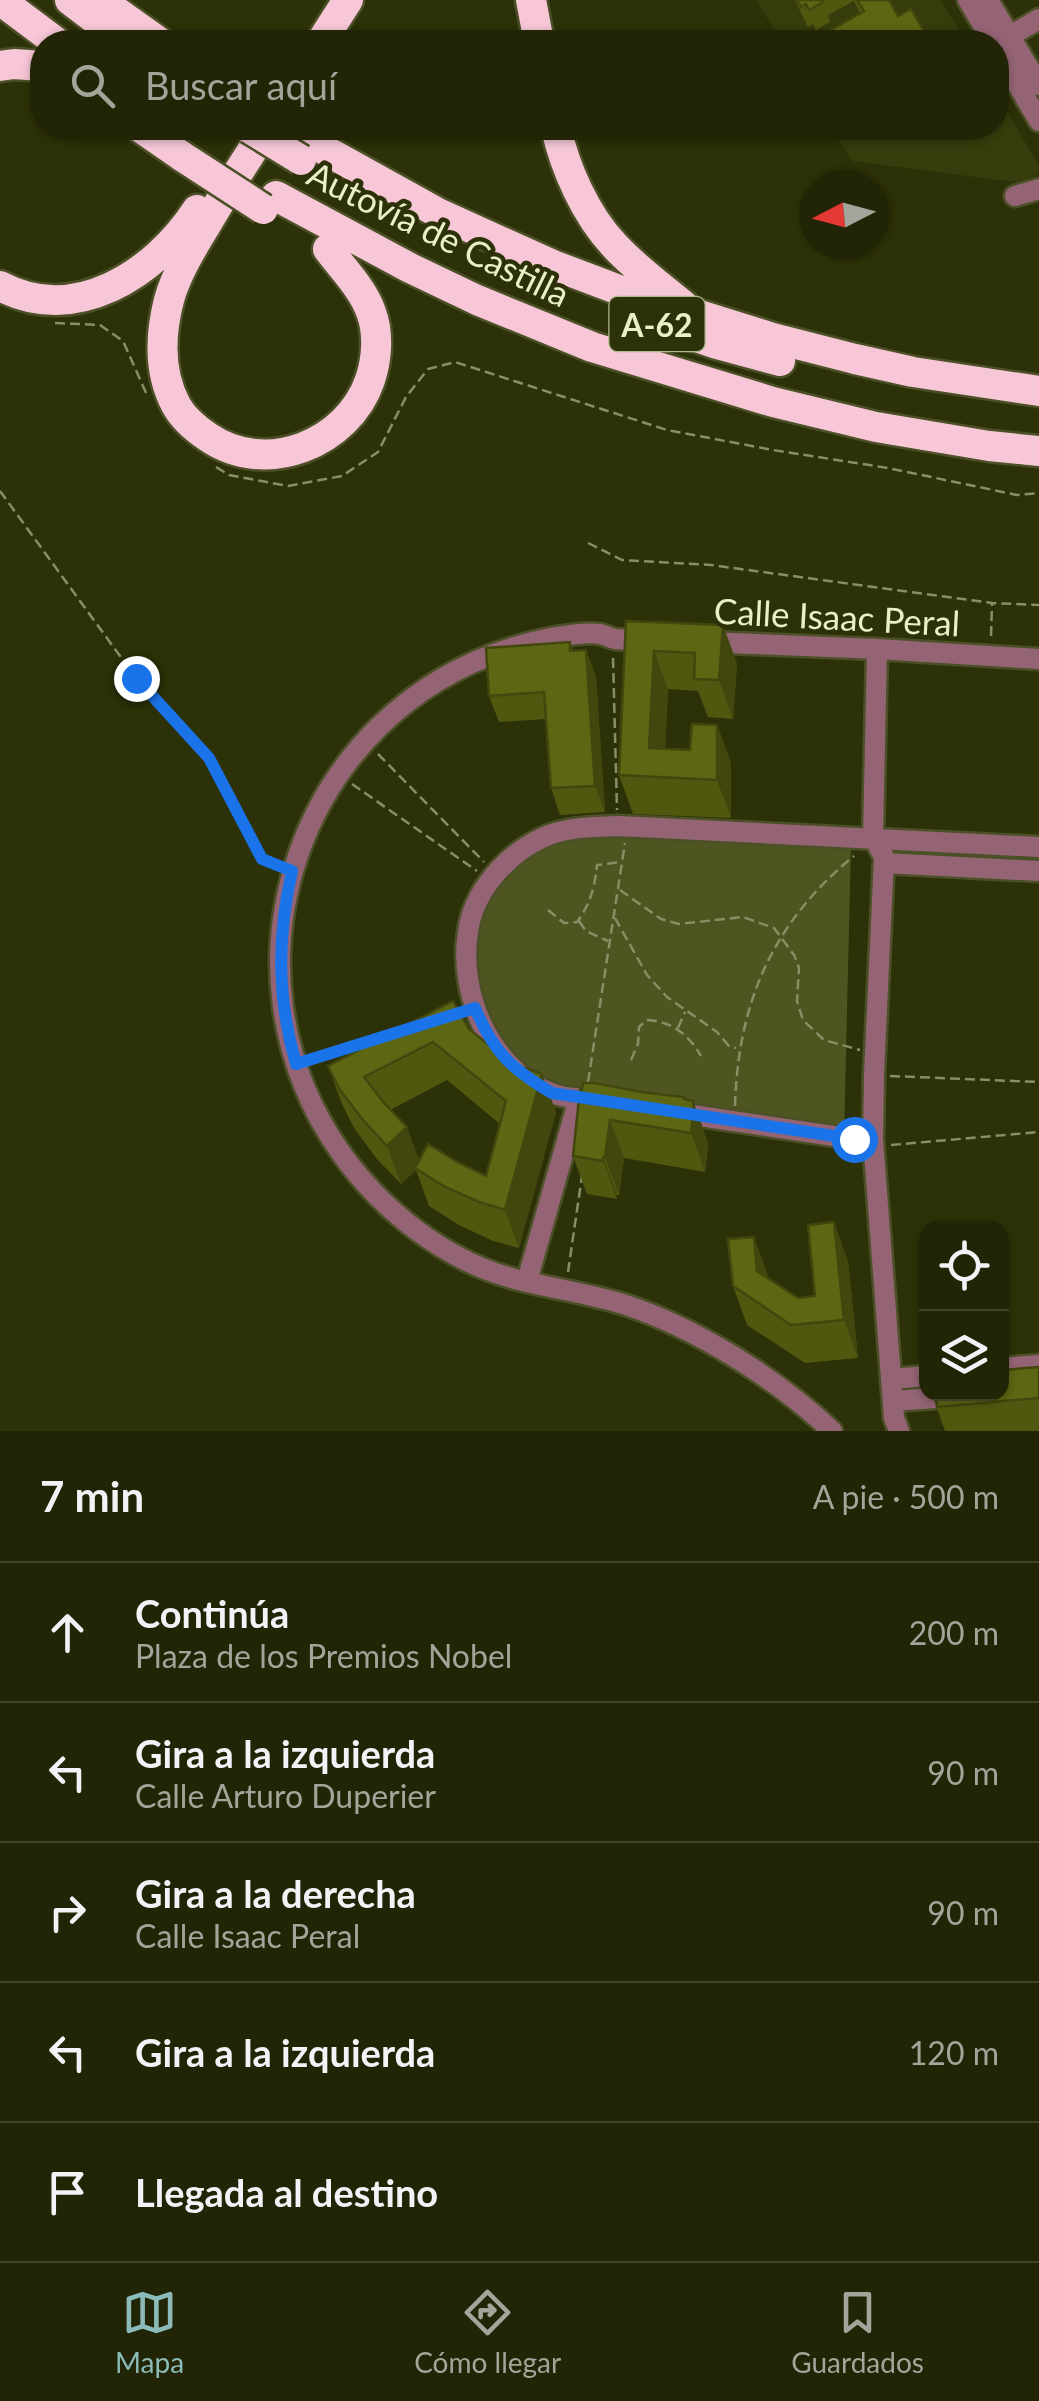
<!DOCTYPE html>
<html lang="es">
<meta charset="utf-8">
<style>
body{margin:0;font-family:Lato,sans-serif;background:#2a2d0f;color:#f1f3f6}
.controls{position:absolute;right:30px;bottom:30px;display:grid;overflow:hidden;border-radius:20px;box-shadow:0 2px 8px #0004}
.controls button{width:90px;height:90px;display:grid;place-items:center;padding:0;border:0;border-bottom:2px solid #3f4227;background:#222505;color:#f1f3f6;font:50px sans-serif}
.compass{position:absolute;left:799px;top:170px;width:90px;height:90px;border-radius:50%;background:#222505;box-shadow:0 2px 8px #0004;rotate:264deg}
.stop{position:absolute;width:30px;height:30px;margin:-22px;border:8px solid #1a73e8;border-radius:50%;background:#fff}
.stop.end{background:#1a73e8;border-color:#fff;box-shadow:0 2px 10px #0008}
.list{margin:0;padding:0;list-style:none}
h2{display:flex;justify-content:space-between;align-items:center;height:130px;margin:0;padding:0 40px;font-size:42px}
h2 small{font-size:32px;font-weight:400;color:#a2a59a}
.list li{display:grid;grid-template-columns:65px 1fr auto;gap:30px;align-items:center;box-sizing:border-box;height:140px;padding:0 40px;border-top:2px solid #3f4227}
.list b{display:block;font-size:38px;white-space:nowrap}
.list p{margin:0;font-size:32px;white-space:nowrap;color:#a2a59a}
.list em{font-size:32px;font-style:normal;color:#a2a59a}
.icon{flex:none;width:55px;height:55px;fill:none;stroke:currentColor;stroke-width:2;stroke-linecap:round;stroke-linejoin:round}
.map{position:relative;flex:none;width:1039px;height:1431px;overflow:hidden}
.search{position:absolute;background:#222505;box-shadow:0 2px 8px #0004;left:30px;right:30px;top:30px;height:110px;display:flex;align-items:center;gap:25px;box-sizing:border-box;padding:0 35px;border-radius:40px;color:#a2a59a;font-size:38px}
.sheet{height:830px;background:#222505}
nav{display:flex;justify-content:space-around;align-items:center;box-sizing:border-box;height:140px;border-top:2px solid #3f4227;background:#222505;font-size:28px;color:#a2a59a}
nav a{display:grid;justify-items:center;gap:5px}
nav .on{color:#8bbbb9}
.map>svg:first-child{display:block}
</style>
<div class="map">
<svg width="1039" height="1431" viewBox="0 0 1039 1431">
<rect width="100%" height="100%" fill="#2d3107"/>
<path fill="#373c0c" d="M756,0h185l25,42h-184z
M997,94l42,72v8l-17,9 -170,-22 -20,-33h164z"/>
<path fill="#4e5520" d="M571,837l280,7 -7,293 -289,-49 -38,-24 -36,-57 -10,-61 12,-45 26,-31 37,-27z"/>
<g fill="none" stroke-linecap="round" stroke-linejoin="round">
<g stroke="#4b5026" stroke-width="25">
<path id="minor" d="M968,0l25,42
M988,0l51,85
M1010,36l29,-17
M996,48l43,73
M1015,196l24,-7
M653,640c-13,0 -26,0 -38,-1 -5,-1 -10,-4 -15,-5 -20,-3 -62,6 -82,12 -218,63 -308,322 -177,507 40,56 101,105 167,124 39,11 80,16 118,28 72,24 151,74 206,126
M706,642l171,7 162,10
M877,649l-4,188 11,20 -10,218 -1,64 21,279 5,13
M884,863l155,8
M604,1102c-16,-3 -38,-3 -53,-9 -61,-24 -93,-100 -83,-161 5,-40 38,-77 74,-94 23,-11 50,-11 76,-12l421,21
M672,1112l182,27h19
M527,1281l52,-183
M1002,1368l37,-3
M892,1379l34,-3
M893,1401l100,-7"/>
</g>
<g stroke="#4b5026" stroke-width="35">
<path id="highway" d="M0,0l56,42
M70,0l42,32
M100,0l59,42
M531,0l8,42
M321,42l27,-42
M0,66l14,-2 28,2
M141,128l42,29
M267,128c-21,32 -42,64 -61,97 -14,23 -30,49 -37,75 -9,35 -10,73 7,105 7,13 20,24 32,32 58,40 140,7 162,-57 7,-21 9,-47 1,-68 -8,-23 -28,-43 -43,-63
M285,128l155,86 113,51 111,42 26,5 83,26 82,21 58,13 126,19
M556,128c9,40 29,86 58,117 21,23 46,41 70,61
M276,196l134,72 67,32 115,47 181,55 103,25 113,19 50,5
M0,286c75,40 155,-12 197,-76
M638,317l79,27 63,17"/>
</g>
<path stroke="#888e65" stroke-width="2.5" stroke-dasharray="10 5" stroke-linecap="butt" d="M55,323l45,2 23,16 24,54
M216,467l13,8 59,11 54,-10 36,-24 28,-55 22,-28 27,-7 212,68 106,20 115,18 129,27 22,-2
M0,491l136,187 73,79 53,102 18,7
M588,543l34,17 89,5 281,38 47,2
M991,636l1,-32
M613,658l4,152
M378,754l106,108
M352,784l125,87
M620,890l41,29 18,5 64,-7 31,11 20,27 5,13 -2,33 6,19 21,20 36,10
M548,910l16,13 13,-1c13,-17 18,-36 20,-57l25,-3
M615,918l32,57 20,22 50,35 12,14 7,2
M579,921l7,10 22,10
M678,1028l7,-16
M314,1059l69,-22
M631,1060l7,-16 1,-17 8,-7c26,2 41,14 54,36
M890,1076l149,6
M588,1082l37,-239
M735,1106c3,-104 38,-184 119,-250
M891,1145l148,-13
M568,1272l14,-96"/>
<use href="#minor" stroke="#946475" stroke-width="20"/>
<use href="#highway" stroke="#f7c7d7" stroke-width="30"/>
<g stroke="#4b5026" stroke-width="35" stroke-linecap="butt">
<path id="highway-bridge" d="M249,128l52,32
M183,157l80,52"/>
</g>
<use href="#highway-bridge" stroke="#f7c7d7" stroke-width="30"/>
</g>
<path fill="#505810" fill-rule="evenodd" d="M795,0h94l9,16 32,26h-109l-2,-5 41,-24 -6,-12 -26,14 2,7 -14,8 -3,-6 -5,3z
M626,621l97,4 14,39 -4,55 -25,-2 -10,-26 -30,-2 -3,60 25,1 27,-25 14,38v55l-98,-4 -14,-39z
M570,642l3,9 13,-1 10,27 9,135 -45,3 -9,-27 -5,-69 -47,3 -10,-26z
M469,1029l87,83 -37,136 -26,-7 -34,-16 -30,-19 -13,-36 -15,14 -24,-25 -23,-31 -12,-24 -14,-38zM447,1080l53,44 -14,52 -67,-16 -29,-50z
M641,1092l66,47 1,9 -3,24 -81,-14 -5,37h-2v4l-30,-5 -14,-38z
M848,1261l10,97 -53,5 -58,-38 -14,-39 35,-11v3l30,20 17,-2z
M1039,1367v64h-94l-12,-34z"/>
<path fill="#41470d" d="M723,625l14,39 -4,55 -14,-39z
M586,650l10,27 9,135 -10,-26z
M654,651l14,38 -4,88 -15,-29z
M717,725l14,38v55l-14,-38z
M542,1074l14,38 -37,136 -14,-38z
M693,1101l14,38 1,9 -3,24 -14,-39z
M610,1120l14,38 -5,37 -14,-38z
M407,1127l14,38 -6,3 1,2 -15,14 -14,-38z
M603,1157l14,38v4l-14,-38z
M834,1222l14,39 10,97 -14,-38z
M754,1237l14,38 3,35 -14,-39z"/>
<path fill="#5d6613" stroke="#41470d" stroke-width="2.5" d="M797,0h25l1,2 -14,8 -3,-6 -5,3z
M857,0h32l9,16 13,-7 19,33h-108l-3,-5 45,-26z
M626,621l97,4 -4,55 -25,-1 1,-26 -41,-2 -5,97 41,2 2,-26 25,1v55l-98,-5z
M570,642v9l16,-1 9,136 -44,2 -7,-96 -55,4 -3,-48z
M453,1001l16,28 42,34 31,11 -37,136 -26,-8 -34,-15 -30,-19 13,-24 29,18 29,14 20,-75 -73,-59 -69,35 20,26 23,24 -20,19 -24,-26 -23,-30 -12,-24z
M583,1083h12l46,9 43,5v2l9,2 1,8 -3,24 -81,-13 -5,37h-2v4l-30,-5 7,-67 2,1z
M834,1222l10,98 -53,5 -58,-39 -5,-47 26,-2 3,34 41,27 17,-2 -7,-71z
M1039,1367v31l-102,9 -1,-11 -3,1 -1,-3h70v-24z"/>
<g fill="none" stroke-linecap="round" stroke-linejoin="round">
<path stroke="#1a73e8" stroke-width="12" d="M136,678l73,80 53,101 30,12c-15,67 -15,127 4,193l179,-56c18,43 36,61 77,85l302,46"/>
</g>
<g text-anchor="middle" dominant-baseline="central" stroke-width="9" stroke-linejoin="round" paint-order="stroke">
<rect fill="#2d3107" stroke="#b1b78f" stroke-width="2.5" x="609.5" y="297" width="95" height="54" rx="8"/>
<g font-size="32" font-weight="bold" fill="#e9f0c9">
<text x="657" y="324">A-62</text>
</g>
<g font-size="35" fill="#e9f0c9" stroke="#2d3107">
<text transform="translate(439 233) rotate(26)">Autovía de Castilla</text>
<text transform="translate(837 616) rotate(3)">Calle Isaac Peral</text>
</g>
</g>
</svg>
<div class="controls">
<button><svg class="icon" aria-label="locate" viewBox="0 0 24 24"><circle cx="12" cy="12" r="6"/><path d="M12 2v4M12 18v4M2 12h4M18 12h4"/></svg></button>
<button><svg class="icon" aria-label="layers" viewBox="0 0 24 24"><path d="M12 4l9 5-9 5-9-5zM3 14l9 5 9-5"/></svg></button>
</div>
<svg class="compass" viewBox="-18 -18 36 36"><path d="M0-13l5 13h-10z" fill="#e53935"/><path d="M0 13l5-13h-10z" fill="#a2a59a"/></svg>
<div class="stop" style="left:854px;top:1139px"></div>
<div class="stop end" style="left:136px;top:678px"></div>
<div class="search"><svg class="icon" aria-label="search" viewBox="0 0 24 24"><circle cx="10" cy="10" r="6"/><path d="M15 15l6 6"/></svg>Buscar aquí</div>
</div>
<section class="sheet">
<h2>7 min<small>A pie · 500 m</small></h2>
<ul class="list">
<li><svg class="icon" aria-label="ahead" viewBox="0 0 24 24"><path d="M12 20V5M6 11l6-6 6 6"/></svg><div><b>Continúa</b><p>Plaza de los Premios Nobel</p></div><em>200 m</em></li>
<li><svg class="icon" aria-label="left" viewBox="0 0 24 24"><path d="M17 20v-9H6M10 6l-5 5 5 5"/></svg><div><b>Gira a la izquierda</b><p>Calle Arturo Duperier</p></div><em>90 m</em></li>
<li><svg class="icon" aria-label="right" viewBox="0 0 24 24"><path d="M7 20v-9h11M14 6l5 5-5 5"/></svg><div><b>Gira a la derecha</b><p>Calle Isaac Peral</p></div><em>90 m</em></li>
<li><svg class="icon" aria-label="left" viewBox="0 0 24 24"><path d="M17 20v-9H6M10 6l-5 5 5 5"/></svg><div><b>Gira a la izquierda</b></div><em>120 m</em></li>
<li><svg class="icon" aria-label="arrive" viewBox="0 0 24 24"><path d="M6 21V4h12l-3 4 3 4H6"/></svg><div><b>Llegada al destino</b></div></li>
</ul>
</section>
<nav>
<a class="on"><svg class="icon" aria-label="map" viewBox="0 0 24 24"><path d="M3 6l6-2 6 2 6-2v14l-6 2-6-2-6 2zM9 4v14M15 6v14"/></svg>Mapa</a>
<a><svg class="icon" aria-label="directions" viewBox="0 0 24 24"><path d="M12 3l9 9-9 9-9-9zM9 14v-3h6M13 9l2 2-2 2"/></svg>Cómo llegar</a>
<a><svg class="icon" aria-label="saved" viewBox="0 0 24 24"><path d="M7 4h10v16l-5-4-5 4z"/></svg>Guardados</a>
</nav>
